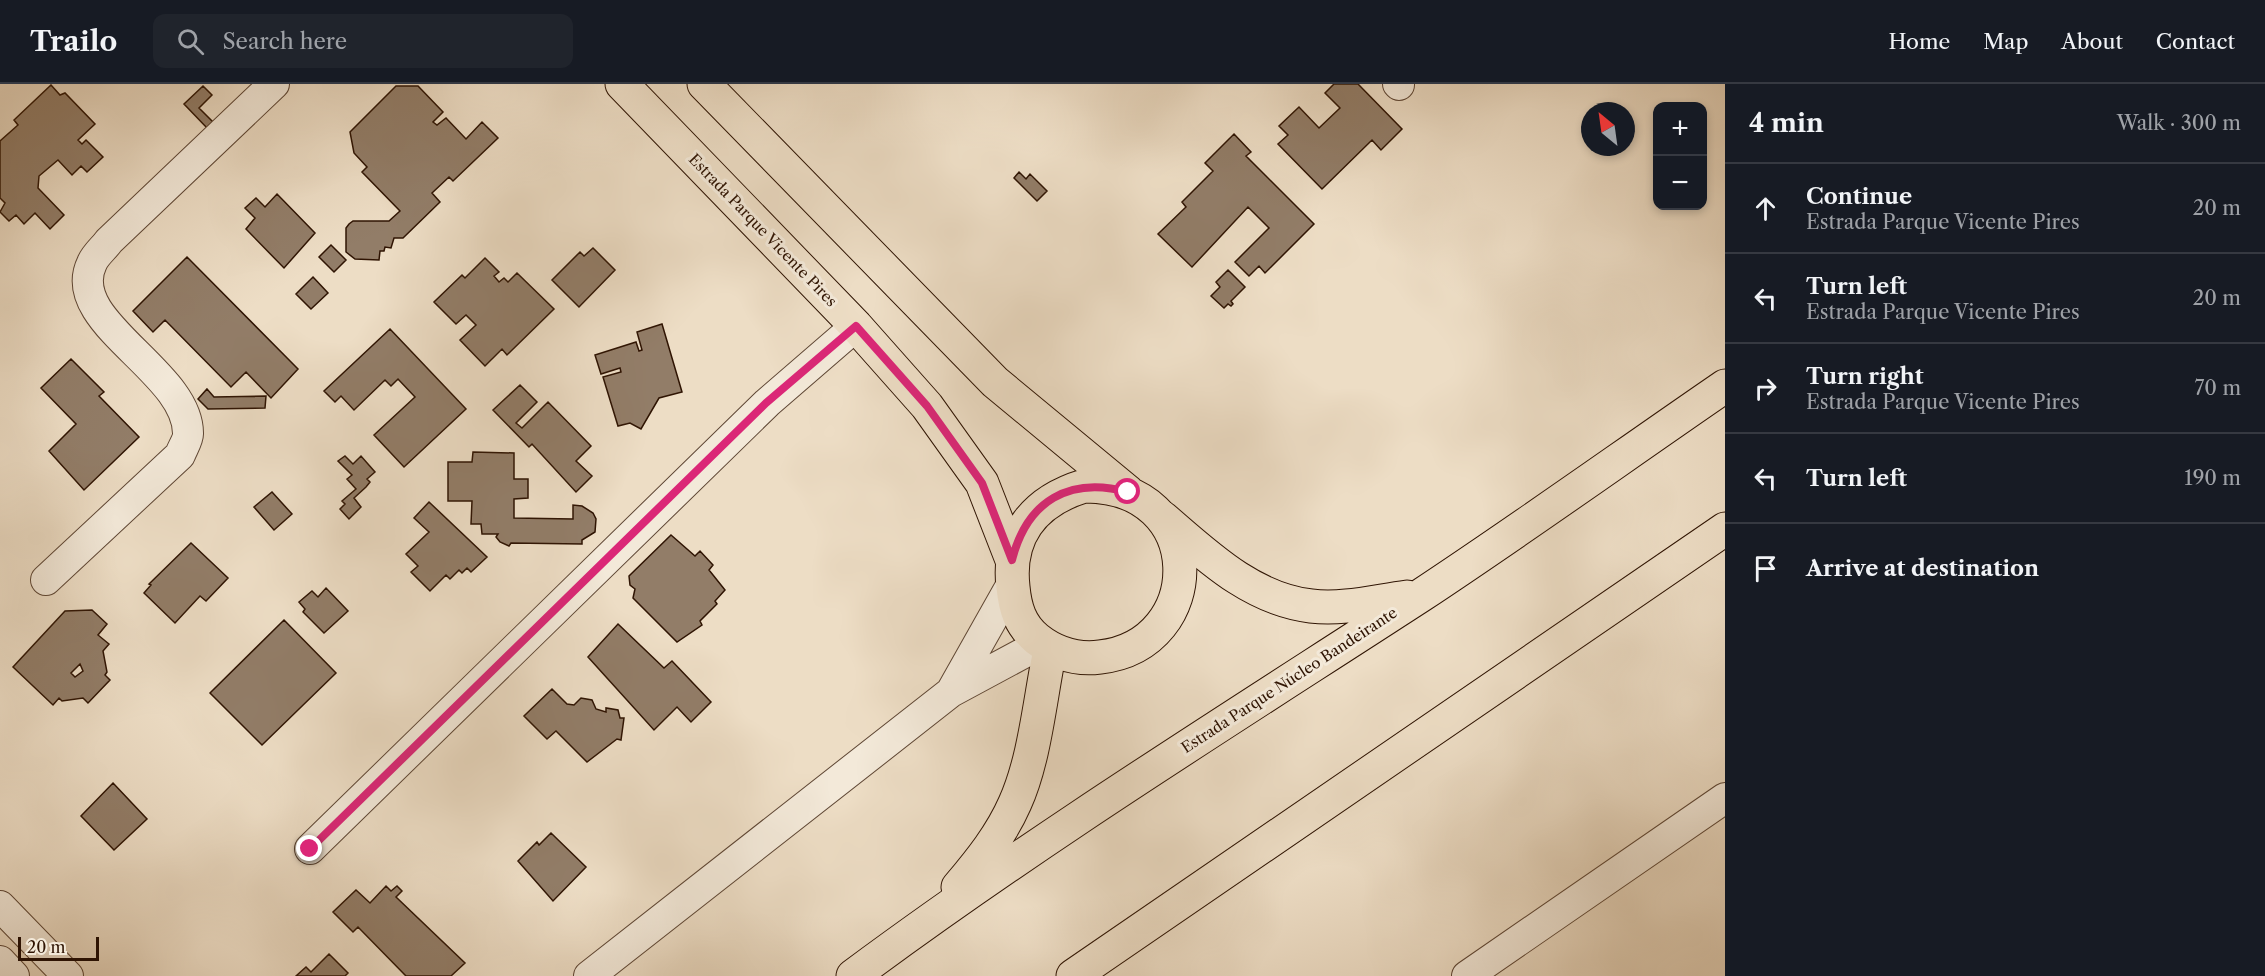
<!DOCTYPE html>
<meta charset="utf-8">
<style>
body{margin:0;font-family:"Libre Caslon Text",serif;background:#20242c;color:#f1f3f6}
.controls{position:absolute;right:18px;top:18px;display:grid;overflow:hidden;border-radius:12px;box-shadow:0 3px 9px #0003}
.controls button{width:54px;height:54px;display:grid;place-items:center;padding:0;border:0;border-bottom:2px solid #363941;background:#171b24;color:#f1f3f6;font:30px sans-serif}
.compass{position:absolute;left:1581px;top:18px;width:54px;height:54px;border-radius:50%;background:#171b24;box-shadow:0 3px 9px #0003;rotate:331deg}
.scale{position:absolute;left:18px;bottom:15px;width:81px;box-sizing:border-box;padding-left:6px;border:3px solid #2f1403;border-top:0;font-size:16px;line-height:21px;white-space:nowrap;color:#2f1403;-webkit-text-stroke:4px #f3e9d9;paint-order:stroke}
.stop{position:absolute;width:18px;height:18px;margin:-14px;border:4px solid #db2777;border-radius:50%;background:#fff}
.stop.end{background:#db2777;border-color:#fff;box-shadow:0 2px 6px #0008}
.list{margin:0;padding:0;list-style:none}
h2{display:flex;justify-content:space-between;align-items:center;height:78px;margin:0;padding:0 24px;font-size:26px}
h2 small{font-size:20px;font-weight:400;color:#9ea1a6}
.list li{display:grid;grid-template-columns:39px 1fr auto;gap:18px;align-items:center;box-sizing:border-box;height:90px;padding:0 24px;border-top:2px solid #363941}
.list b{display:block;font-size:22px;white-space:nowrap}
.list p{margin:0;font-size:20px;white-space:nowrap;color:#9ea1a6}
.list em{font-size:20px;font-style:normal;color:#9ea1a6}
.icon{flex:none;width:33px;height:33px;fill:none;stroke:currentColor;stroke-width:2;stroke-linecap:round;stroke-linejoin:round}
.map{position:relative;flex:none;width:1725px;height:892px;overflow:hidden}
header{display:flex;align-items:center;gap:36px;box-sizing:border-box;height:84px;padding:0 30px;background:#171b24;border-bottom:2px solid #363941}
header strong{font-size:28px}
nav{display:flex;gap:33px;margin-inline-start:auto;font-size:21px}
.search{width:420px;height:54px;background:#20242c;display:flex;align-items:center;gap:15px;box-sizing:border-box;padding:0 21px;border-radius:12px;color:#9ea1a6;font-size:22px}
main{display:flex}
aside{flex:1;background:#171b24}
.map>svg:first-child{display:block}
</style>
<header>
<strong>Trailo</strong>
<div class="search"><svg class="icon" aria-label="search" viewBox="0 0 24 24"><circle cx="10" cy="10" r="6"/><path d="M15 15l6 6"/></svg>Search here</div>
<nav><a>Home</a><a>Map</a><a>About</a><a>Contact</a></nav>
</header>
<main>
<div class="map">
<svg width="1725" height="892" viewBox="0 0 1725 892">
<rect width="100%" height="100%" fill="#edddc5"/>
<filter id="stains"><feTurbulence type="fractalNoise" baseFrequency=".00333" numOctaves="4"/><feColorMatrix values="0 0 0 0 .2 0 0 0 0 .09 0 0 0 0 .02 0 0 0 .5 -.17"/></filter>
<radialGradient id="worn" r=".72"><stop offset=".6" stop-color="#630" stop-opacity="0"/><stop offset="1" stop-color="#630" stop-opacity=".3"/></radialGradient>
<path fill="#927d68" stroke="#2f1403" stroke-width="1.5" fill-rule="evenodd" d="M1334,0h24l44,45 -21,21 -9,-10 -50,49 -44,-45 10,-9 -9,-9 20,-19 20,21 21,-20 -15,-15z
M51,1l9,10 5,-2 30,31 -17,16 4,4 4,-4 17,17 -16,15 -6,-6 -9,9 -14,-15 -19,16 -1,12 26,27 -14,14 -15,-16 -11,11 -8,-9 -7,6 -9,-9 5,-9 -5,-5v-57l18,-16 -4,-5z
M203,2l9,9 -13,13 14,14 -6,6 -23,-24z
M396,2h22l25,26 -10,10 4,3 9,-7 20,21 16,-17 16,16 -45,43 -4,-4 -17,16 8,9 -37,36h-9l-3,10 -6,-1 -1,4h-4l-1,9 -24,-1 -9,-7v-24l3,-4 4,-3h36l11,-10 -38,-39 5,-5 -13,-14 -4,-21z
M1234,50l17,18 -5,4 68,68 -49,49 -6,-7 -10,10 -14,-14 34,-34 -21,-21 -56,60 -34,-33 28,-27 -4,-5 31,-31 -8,-8z
M1019,88l7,7 4,-5 17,17 -10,10 -23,-23z
M277,110l38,39 -31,35 -38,-39 9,-11 -10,-10 11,-10 9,9z
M331,161l15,15 -12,12 -15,-15z
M593,164l22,22 -36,37 -27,-27 28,-28 4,4z
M187,173l111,112 -27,29 -25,-26 -15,15 -66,-67 -12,12 -20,-21z
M485,174l14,14 -5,4 5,6 5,-4 4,4 9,-9 37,36 -47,46 -5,-6 -17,17 -25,-26 16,-15 -10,-10 -10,9 -22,-22 28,-27 3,3z
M1228,186l17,17 -14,14 2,3 -2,2 -3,-2 -4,4 -13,-12 9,-9 -4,-5z
M313,193l15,16 -17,16 -15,-15z
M662,240l20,68 -23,6 -18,31 -11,-6 -12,3 -15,-49 18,-5 -1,-4 -19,6 -6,-19 41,-13 3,9 3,-1 -5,-18z
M390,245l76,80 -62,58 -30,-32 41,-38 -17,-18 -7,7 -6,-6 -31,30 -13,-14 -6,6 -11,-11z
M71,275l33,33 -5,4 40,41 -55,53 -35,-39 27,-27 -35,-36z
M520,301l17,17 -21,21 6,5 26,-26 43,44 -15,15 16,15 -16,16 -44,-48 -3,3 -36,-37z
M207,305l7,8 52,-1 -1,12 -57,1 -10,-10z
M473,368l41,1v26h14v19l-14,1v19l59,1v-14l9,1 11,7 3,6 -1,13 -13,8v4l-71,-1 -2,3 -9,-4 -4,-5 2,-3h-16l-1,-10h-10l1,-23h-24v-39h24z
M345,372l8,8 8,-8 14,16 -8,7 3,3 -4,5 -12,11 7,9 -12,12 -9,-10 5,-5 -3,-3 14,-12 -9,-10 5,-4 -14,-14z
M272,408l20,22 -18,16 -20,-23z
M429,418l58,55 -16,15 -4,-4 -5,5 -3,-3 -9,9 -4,-4 -16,16 -19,-19 7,-6 -12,-12 23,-22 -15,-14z
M671,451l24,21 5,-5 13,14 -4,5 16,20 -10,11 2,3 -17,17 2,4 -25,17 -44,-44 2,-9 -5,-4 -1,-9z
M191,459l37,35 -22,23 -6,-5 -25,27 -31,-30 7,-8 -2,-1z
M326,504l22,23 -24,22 -21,-21 2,-3 -6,-7 13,-11 6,6z
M92,526l15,14 -9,11 11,9 -6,7 4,21 -2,3 5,5 -22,23 -5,-5 -21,3 -3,-3 -6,7 -40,-38 52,-56zM80,580l3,7 -8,6 -4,-4z
M284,536l52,53 -74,72 -52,-52z
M618,540l46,44 8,-7 39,41 -20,20 -14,-15 -23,23 -66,-73z
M552,605l15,15 7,1 7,-7 11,2 4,9 10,3v-4l12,2 2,8h4l-3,22 -4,-1 -30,23 -31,-31 -9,8 -23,-23z
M113,699l34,36 -33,31 -33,-34z
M551,749l35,34 -33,34 -35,-40 19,-19 2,3z
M386,802l5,5 6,-5 5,5 -6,6 69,66 -14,13h-45l-48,-49 -5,5 -20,-20 23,-22 14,13z
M329,870l19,19 -3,3h-49l10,-9 5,5z"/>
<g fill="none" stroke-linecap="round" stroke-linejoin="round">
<g stroke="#5e4634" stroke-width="32">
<path id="minor" d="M1398,0l1,1
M46,496l134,-125c2,-6 8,-15 8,-21 1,-63 -125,-112 -96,-171 3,-8 12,-15 17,-22l165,-157
M951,608l62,-110
M310,765l457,-446 89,-77
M0,822l68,70
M0,877l14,15
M589,892l362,-284 91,-49
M1467,892l258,-178"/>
</g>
<g stroke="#2f1403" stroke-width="35">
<path id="major" d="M622,0l234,242 71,80 55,77 30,77
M704,0l291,298 133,110
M1084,402c126,-1 124,159 16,171 -24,3 -44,-3 -63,-18 -17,-14 -22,-31 -24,-52 -6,-53 22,-86 71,-101z"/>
</g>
<g stroke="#2f1403" stroke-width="35">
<path id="highway" d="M1163,434c43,37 88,81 148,88 32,4 65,-5 96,-9
M958,803c22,-26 43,-52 57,-84 20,-44 25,-105 35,-153
M853,892c183,-136 376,-256 567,-380 103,-68 203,-140 305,-210
M1073,892l652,-447"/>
</g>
<use href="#minor" stroke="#f3e9d9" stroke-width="30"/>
<use href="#major" stroke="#edddc5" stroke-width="33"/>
<use href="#highway" stroke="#edddc5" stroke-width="33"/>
</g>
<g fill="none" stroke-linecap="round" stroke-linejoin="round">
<path stroke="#db2777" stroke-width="8" d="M310,765l456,-446 90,-77 71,80 55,77 30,77c15,-59 57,-84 116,-68"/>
</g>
<g text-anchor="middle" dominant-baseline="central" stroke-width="6" stroke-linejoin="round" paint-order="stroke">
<g font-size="15" fill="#2f1403" stroke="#f3e9d9">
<text transform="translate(763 146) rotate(46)">Estrada Parque Vicente Pires</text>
<text transform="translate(1289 596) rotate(-33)">Estrada Parque Núcleo Bandeirante</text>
</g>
</g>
<rect width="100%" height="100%" filter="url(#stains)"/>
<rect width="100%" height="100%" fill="url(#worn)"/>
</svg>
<div class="controls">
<button>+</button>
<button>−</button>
</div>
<svg class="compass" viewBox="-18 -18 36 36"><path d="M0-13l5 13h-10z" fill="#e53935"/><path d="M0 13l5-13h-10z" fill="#9ea1a6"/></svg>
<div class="scale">20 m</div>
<div class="stop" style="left:1128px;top:408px"></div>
<div class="stop end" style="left:310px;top:765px"></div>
</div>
<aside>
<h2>4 min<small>Walk · 300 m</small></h2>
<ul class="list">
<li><svg class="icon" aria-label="ahead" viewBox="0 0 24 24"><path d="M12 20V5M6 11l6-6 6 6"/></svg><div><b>Continue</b><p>Estrada Parque Vicente Pires</p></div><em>20 m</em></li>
<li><svg class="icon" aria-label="left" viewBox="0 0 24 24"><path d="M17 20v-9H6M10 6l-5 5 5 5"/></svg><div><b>Turn left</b><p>Estrada Parque Vicente Pires</p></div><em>20 m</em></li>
<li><svg class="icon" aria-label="right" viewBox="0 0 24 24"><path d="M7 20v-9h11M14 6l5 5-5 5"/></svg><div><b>Turn right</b><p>Estrada Parque Vicente Pires</p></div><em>70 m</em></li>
<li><svg class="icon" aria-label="left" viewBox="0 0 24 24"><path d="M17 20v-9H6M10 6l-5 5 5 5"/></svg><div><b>Turn left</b></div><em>190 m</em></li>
<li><svg class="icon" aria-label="arrive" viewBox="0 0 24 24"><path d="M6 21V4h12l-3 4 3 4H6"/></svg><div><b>Arrive at destination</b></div></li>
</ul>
</aside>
</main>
